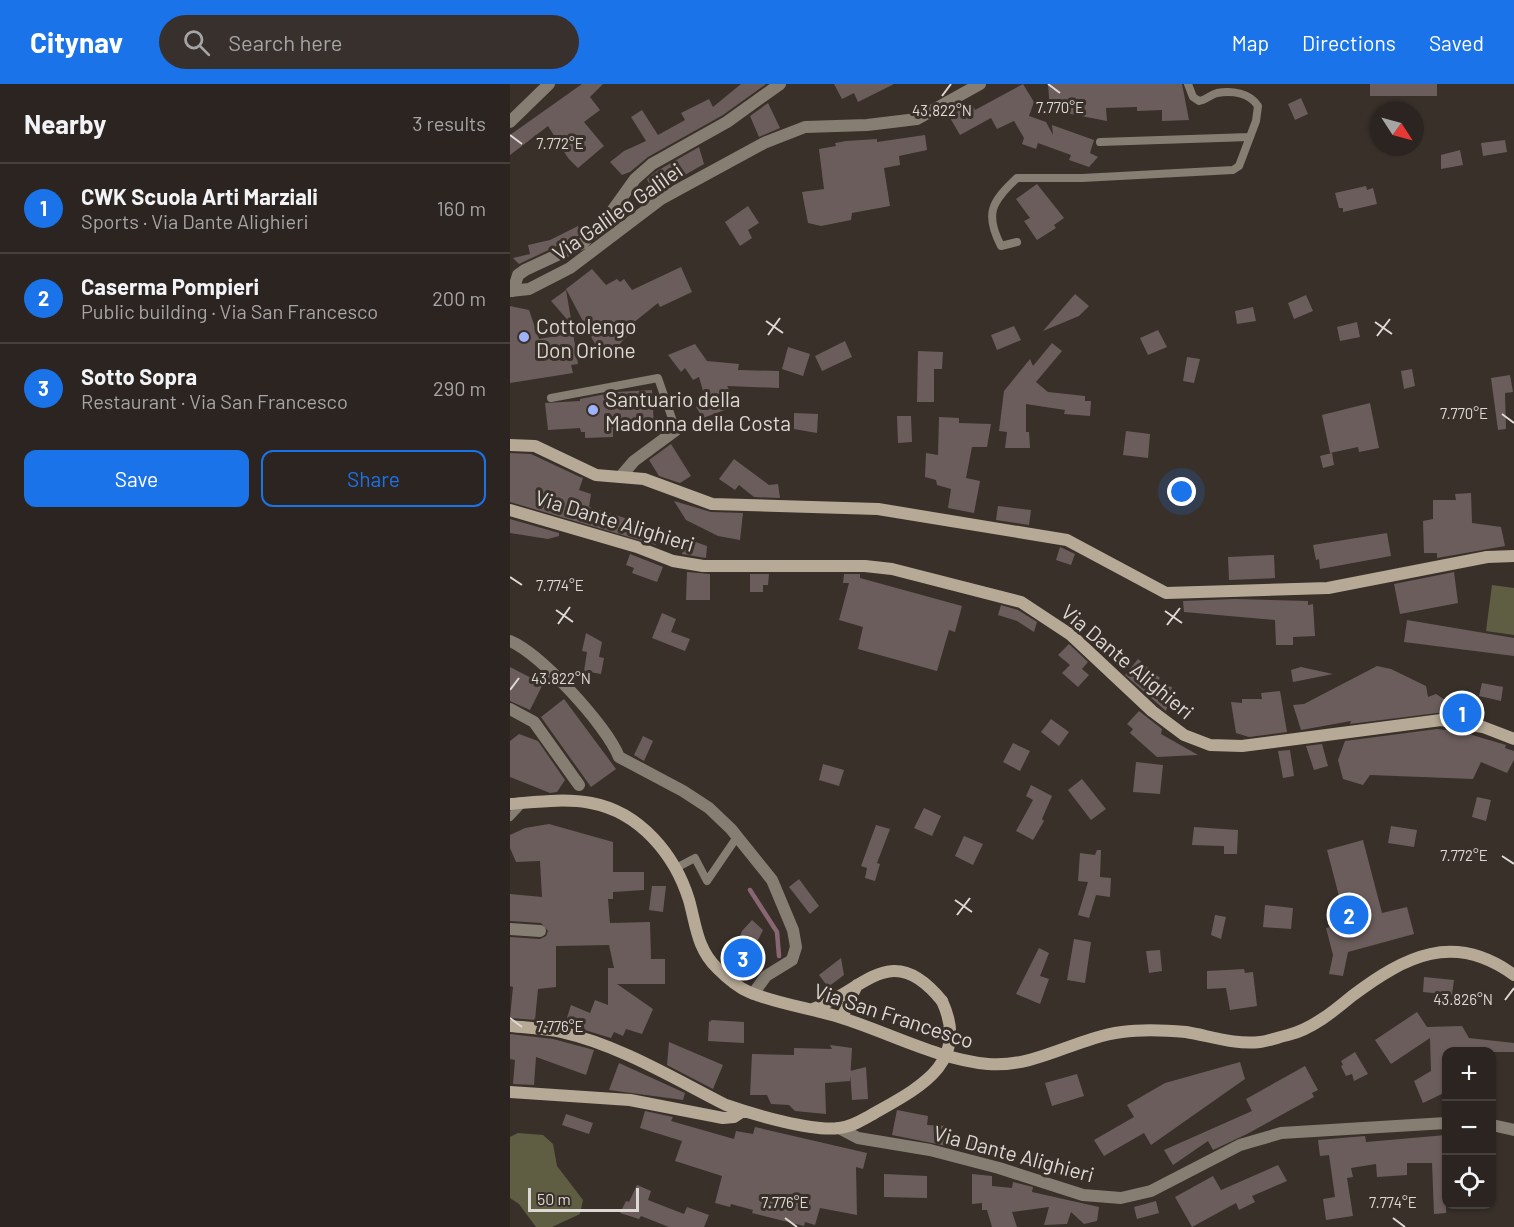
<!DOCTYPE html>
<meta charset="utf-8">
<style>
body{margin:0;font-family:Barlow,sans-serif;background:#37302d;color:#f1f3f6}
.controls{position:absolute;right:18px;bottom:18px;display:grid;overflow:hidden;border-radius:12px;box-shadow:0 2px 4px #0004}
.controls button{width:54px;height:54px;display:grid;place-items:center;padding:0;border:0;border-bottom:2px solid #47413e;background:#2b2420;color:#f1f3f6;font:30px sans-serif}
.compass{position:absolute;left:860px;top:18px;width:54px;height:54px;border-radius:50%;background:#2b2420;box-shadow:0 2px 4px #0004;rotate:126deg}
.scale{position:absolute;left:18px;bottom:15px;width:111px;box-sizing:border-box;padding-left:6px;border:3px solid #ded8d4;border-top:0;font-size:16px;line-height:21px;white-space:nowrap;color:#ded8d4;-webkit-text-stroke:4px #39302a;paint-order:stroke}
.you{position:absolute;left:672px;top:408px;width:21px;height:21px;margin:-15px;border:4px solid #fff;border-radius:50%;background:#1a73e8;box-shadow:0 0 0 9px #1a73e833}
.badge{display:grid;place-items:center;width:39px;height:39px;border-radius:50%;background:#1a73e8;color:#fff;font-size:20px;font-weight:700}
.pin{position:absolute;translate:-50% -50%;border:3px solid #fff;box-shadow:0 2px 6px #0006}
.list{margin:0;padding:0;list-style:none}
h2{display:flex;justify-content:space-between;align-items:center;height:78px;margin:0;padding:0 24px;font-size:26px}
h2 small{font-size:20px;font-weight:400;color:#a6a4a5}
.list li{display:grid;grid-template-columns:39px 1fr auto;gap:18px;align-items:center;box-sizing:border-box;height:90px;padding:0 24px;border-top:2px solid #47413e}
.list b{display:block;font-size:22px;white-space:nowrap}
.list p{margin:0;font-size:20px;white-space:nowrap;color:#a6a4a5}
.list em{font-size:20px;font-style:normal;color:#a6a4a5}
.actions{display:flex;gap:12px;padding:18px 24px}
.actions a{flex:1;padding:14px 0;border:2px solid #1a73e8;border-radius:12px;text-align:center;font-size:21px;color:#1a73e8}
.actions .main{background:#1a73e8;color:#fff}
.icon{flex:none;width:33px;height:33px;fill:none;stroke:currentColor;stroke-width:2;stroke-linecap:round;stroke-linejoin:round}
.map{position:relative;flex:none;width:1004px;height:1143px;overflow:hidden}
header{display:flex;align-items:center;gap:36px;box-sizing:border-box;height:84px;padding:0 30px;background:#1a73e8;color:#fff}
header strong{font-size:28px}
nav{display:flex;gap:33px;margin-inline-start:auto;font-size:21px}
.search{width:420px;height:54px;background:#37302d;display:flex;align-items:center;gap:15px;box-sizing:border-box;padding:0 21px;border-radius:33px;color:#a6a4a5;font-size:22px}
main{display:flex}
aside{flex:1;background:#2b2420}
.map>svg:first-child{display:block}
</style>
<header>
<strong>Citynav</strong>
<div class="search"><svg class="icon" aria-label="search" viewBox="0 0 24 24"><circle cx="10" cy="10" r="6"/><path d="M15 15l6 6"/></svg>Search here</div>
<nav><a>Map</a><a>Directions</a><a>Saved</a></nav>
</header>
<main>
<aside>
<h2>Nearby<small>3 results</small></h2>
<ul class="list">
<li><span class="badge">1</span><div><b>CWK Scuola Arti Marziali</b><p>Sports · Via Dante Alighieri</p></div><em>160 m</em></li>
<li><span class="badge">2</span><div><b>Caserma Pompieri</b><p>Public building · Via San Francesco</p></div><em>200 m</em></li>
<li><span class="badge">3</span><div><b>Sotto Sopra</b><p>Restaurant · Via San Francesco</p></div><em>290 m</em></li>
</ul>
<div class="actions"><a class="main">Save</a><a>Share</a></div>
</aside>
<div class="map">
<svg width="1004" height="1143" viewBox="0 0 1004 1143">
<rect width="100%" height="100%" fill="#39302a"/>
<path fill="#5f5e42" d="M982,501l22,3v47l-28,-4z
M8,1049l25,2 10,9 4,22 26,34 -3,14 -28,13h-16l-17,-23 -9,-6v-61z"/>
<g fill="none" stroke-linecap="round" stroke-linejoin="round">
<path stroke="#886773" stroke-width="4.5" d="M240,806l27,42 2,24"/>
</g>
<path fill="#6b5d5c" d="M72,0h21l-13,13 10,13 -16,12 20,24 -26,22 -10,-10 -20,-32 -38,29v-20z
M231,0h25l-43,31 -75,42 -18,15 -8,3 -12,-13 14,-11 22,-10 -15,-24 11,-7 16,25 27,-15 -4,-7 28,-14 4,8z
M324,0h60l-36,18 -4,-9 -12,6z
M513,0l11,18 -5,14 17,6 7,13 -1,-10 42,15 -4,13 8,4 -9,10 -20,-7 2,-5 -33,-12 -2,6 -14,-5 2,-6 -10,-17 -17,8 -6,-11 -31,17 -11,-19 23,-12 3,6z
M538,0h134l7,36 -27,1v-11l-25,1v-4l-31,1 1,13 -57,-11z
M860,0h67v12h-67z
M791,14l7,16 -13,6 -7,-16z
M258,19l12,25 -21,9 -9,-21z
M415,51l2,15 -28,6 1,9 -16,3 6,38 -38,7 -1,7 -30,6 -13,-3 -6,-31 22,-3 -5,-40 17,-3 -1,-3 11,-2 31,-2v3z
M995,56l2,12 -24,4 -2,-13z
M189,63l5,17 -28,16 -2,-5 -23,13 -4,-9 10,-8z
M950,66l3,15 -22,4v-14z
M527,100l27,34 -10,7 2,3 -19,12 -13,-19 6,-3 -14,-19z
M856,102l1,4 6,-2 4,16 -34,8v-4h-4l-4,-15z
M238,122l11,17 -11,7 4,8 -12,8 -15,-24z
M68,142l3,7 -3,3 -59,28 -6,-6 17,-4 -2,-9 22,-5z
M171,183l11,25 -32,15 -2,-4 -30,24 4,3 -20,23 -11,-11 -6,2 -29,-55 26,-20 14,16 11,-6 3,3 4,-3 8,11z
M56,206l6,35 -21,-24z
M565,210l14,12 -10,10 -36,15z
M796,211l7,16 -19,8 -6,-16z
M0,222l19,4 10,29 34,-6 5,31 -7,1 2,8 -63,10z
M743,223l3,14 -19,3 -2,-13z
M847,238l3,15 -20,4 -3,-14z
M504,242l7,14 -24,10 -6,-15z
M648,246l9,17 -19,8 -8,-17z
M335,257l7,16 -30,14 -7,-15z
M542,259l10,8 -26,31 12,10 37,4v5h6l-1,15 -26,-2 1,-4 -39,-6v28h3l1,16h-25l2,-16 -8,-1 5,-40 26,-32 3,7z
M185,260l12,17 32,3 -1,6 41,1v17l-52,-2 11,19 -35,13 -7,-11 10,-6 -7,-24 -6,3 -8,-12 -4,4 -13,-17z
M278,263l22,7 -7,22 -21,-7z
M408,267l25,1 -1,17h-8v33h-17z
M677,273l13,2 -6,24 -11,-2z
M902,285l3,17 -11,3 -3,-18z
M1000,291l3,17 -8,1 1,36 -8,1 -7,-52z
M142,306l2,36 -41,2v9l-28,1v-6h-4l-1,-4 -32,2 -3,-27 35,-2v-2l36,-7z
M860,319l9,45 -20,4 -1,-5 -28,6 -8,-38z
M284,329l24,1 -1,19 -23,-4z
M387,332h14l1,26 -14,1z
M429,333l20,1v5l32,1 -4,23h-15l-6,31 14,3 -6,32 -26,-5 3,-19 -14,-4 -1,-5 -11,-3 1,-24 12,2z
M616,347l24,3 -2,24 -25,-3z
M161,360l20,32 -11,7 -21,-7 -10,-16z
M0,369l21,1 49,23 3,1 -4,12 12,4 -2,13 55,17 -2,7 16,6 -2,8 -146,-43z
M822,369l2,12 -11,3 -3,-12z
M224,375l35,26 9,-1 2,14 -26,-1 -15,-12 -4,5 -16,-11z
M961,409l1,30 29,4 4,19 -68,12v-5h-13l-1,-32 10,-2v-19h23l-1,-6z
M164,417l37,11 32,1 -3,27 -22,-4 -32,-16z
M488,422l33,4 -2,15 -33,-5z
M0,435l49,14v3l-11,3 -38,-6z
M877,449l4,23 -71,13 -1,-10 -3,1 -3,-15z
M174,454l23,8 -1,12 -24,-4z
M550,463l15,7 -4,11 -15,-5z
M120,470l33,13 -6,15 -25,-9 2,-5 -8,-3z
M764,471l1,23 -46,2 -1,-23z
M177,488l23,2v26h-24z
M944,488l4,31 -58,11 -6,-30z
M240,490h19l-1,11h-5v7h-13z
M334,490h16v4l102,28 -7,26 -6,-2 -12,41 -79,-22 5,-22 -24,-7 10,-37h-6z
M725,515l73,2v4l5,-1 2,32 -22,1v8h-17l-1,-25 -91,-8 -1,-11z
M491,521l17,5 19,12 -3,10 -17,-11 -19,-6z
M152,529l14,6 -5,13 19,7 -5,12 -33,-13z
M897,536l107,18v18l-110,-14z
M76,549l16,9 -3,15 5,1 -3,16 -17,-3 3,-19 -5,-1z
M559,560l19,18 -6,7 7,6 -11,12 -16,-14 8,-8 -12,-10z
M628,575l22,19 -4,5 16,4 -6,24 -41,-36z
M867,582l14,3 35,17 2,11 8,-3 14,9 -5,9 -95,12 1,-3 -50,9 -8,-25 11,-1z
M0,583l33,17 -13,26 -20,-9z
M791,583l32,7 -40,8 -2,-12z
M972,599l21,4 -2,14 -22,-5z
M770,607l7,41 -38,5 -13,-4 -5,-31 11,1v-4h20l-1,-6z
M54,615l52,70 -25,18 -50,-70z
M629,627l23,18 -1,5 37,21 -41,2 -27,-24 3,-4 -6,-5z
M541,635l18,13 -10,14 -18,-14z
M927,645l25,3 44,13 -1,3 9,3v9l-7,13 -26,-11 -8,17 -103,-4 -7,10 -20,-6 -5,-19 7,-19z
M9,650l19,7 27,39 -8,12 -7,1 -40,-16v-36z
M133,652l10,5 -9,20 -10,-6z
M503,659l17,8 -10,20 -17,-9z
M812,660l6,22 -14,4 -8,-24z
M780,666l4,26 -11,2 -5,-27z
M626,678l27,3 -3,29 -27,-2z
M313,680l21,6 -5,16 -20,-6z
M572,695l24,30 -15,11 -23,-30z
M521,701l21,11 -10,23 2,2 -11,19 -17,-9 17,-31 -7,-4z
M967,713l14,3 -5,21 -14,-4z
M414,724l17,8 -9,20 -18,-8z
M39,740l64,18v30h31v18l-31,2v7h-5l2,24 40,-1 1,37h14v25h-48l36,25 -11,25 -16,-5 -3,7 -9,-4 -3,6 -46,-14 6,-19 19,8 5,-13 13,5v-37h6l-5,-23 -53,1v41l-18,2 -3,31 -25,-2 3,-31 -3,-1v-49l30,2 6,-3 2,-5 -7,-8 -31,-2v-27l32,3 -2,-36 -24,1 -6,-14v-13l15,-7z
M366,741l14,4 -13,34 3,1 -5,17 -10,-3 2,-10 -6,-2z
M881,742l26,4 -3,17 -26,-4z
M684,743l44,3 -1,24h-13v-8l-32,-1z
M454,752l19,8 -10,21 -18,-9z
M853,756l19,73 25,-6 7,27 -66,18 -5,24 -14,-2 4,-19 -7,-27 20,-5 -19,-73z
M587,766h4l-1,27 11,1 -1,19 -14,-2 -7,23 -11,-3 10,-33 -10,-1 2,-28 15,2z
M289,795l20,27 -9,8 -21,-27z
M142,802h14l-3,26 -14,-2z
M755,821l28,3 -2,21 -28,-2z
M705,831l11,2 -5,22 -10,-4z
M242,836l11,10 -16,32 -17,-2 12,-29z
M564,855l17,3 -6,41 -18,-3z
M529,864l10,5 -9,23 9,3 -9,25 -24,-10z
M650,866l2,21 -13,2 -3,-22z
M331,874l3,17 -16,12 -9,-12z
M734,885l1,4 8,-1 4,34 -27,4 -4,-22 -19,1v-18z
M914,893l30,3 -2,15 -29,-3z
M907,928l10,15 35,-1 7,12 45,5v9h-68v40l-23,11 -9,-22 17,-10 -1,-33 -39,26 -16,-24z
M202,936l32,2v21l-36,-2 1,-19z
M0,950l43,5 41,11 -8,25 -50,-18 -2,28 -21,-1 2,-24 -5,-1z
M159,958l54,23 -10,24 -46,-24z
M320,961l22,3 -2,33 -25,2 1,31 -31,-3 -6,-6 -18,-1 -4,-9h-17l2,-41 42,1v-7l38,1z
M845,968l13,22 -14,7 -2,-7 -6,2 -5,-10 2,-1 -2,-4z
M730,978l5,17 -94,66 -7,-12 -40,23 -10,-16 40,-23 -7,-12 38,-22z
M109,979l66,30 -2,7 -74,-10z
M795,982l13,24 -6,3 2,4 -67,37 -34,16 -5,-9 -35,24 -9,-15 88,-39 -6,-12z
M356,983l2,32 -16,1 -2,-29z
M567,990l7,22 -32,10 -7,-23z
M387,1026l31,6 -1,9 20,1v20l-55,-11z
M135,1027l28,6 -2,4 63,18 2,-8 17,3 2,-7 112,26 -4,16 -7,-2 1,48 -37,-7 -5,17 -10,-3 -1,4 -52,-13 1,-3 -22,-6 -1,3 -15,-4 7,-27 -47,-15 7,-20 -42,-13z
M56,1030l27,9 -4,11 -27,-9z
M936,1051v78l-12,1 -2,-51h-25v12l-30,2 -1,-13 -25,4 2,9 -6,1 6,38 -27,4 -3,-21 12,-2 -6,-42 -9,1 -2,-16 47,-4 1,6z
M457,1053l19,5 -4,13 -19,-5z
M768,1081l9,16 -35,15 3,6 -16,8 -3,-7 -44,24 -17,-30 38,-21 8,14z
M374,1090l43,2v22l-43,-1z
M462,1090l20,2v10l20,2 1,-6 20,5 -1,5 67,15 -2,14 -13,3 -13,-12 -4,12 -23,1 5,-18 -37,5 5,15h-25l-5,-17h-5v-7l-10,1z
M127,1101l14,6 -3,9 36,14 3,-7 22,8 -5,12h-35l-28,-11 -2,3 -19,-6 6,-12 3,1z
M646,1117l3,12 -22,6 -3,-12z"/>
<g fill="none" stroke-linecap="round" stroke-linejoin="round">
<path stroke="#867e72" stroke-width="8" d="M590,58l150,-5
M507,158l-16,4c-17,-33 -9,-44 16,-68h65l151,-8 6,-4 17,-45 2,-15c-8,-13 -26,-16 -41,-13 -7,2 -11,7 -18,8l-6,-4 -5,-13
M41,314l107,-20 18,52
M0,733l13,-14
M166,784l19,-10 12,23 30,-44"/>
<path stroke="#867e72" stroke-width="12" d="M0,38l39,-38
M0,205l3,2 5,-16 7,-5 58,-27 24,-25 28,-39 17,-15 75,-42 53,-38
M0,207l19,-2 41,-21 91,-69 103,-56 41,-16 62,-2 50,-6 63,-35
M112,391l12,-14 42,-31
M0,557c31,13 97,85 109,116l64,34 26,17 22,21 41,51 21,50 3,17 -4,13 -26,16 -13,18
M0,625l24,13 45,63
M0,845l30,2
M982,1041l22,5
M329,1044l19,10 72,12 69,18 84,27 38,3 30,-7 89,-46 41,-12 165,-10"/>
<path stroke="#b6a996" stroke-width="12" d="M0,361l25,1 61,29 48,4 68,25 166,5 189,31 99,53 162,-5 159,-31 27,-1
M0,426l127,37 36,14 30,5h162l27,3 129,33 50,33 81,76 32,24 26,10 32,1 199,-26 42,7 31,12
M0,720c26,-2 55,-6 81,-1 49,9 84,52 98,97 7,25 8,49 28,68 10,10 20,19 32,24 28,12 61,16 90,25 49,15 97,42 149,47 48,4 87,-26 134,-32 21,-3 42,-2 64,0 24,4 49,13 74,10 9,-1 19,-5 28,-7 24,-6 46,-24 64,-39 53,-40 102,-65 162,-21
M303,925c51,-18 78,-71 129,-8
M332,933l15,-32
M0,942c17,2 34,2 51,6 58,13 112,46 165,73 26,9 86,27 113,23 12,-1 23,-8 34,-14
M0,1008l120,8 93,18 11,-1 9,-6"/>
<path stroke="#b6a996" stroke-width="12" d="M363,1030c46,-26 98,-51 69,-113"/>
</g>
<path fill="none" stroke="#ded8d4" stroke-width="2" d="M538,0l12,9M432,12l9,-12M0,51l12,9M256,237l17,12M865,238l17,12M258,251l12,-17M867,252l13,-17M992,330l12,9M0,493l12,8M46,526l17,12M655,527l17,12M48,540l12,-17M657,541l13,-17M0,606l9,-12M992,772l12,8M445,816l17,12M447,831l13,-17M995,916l9,-12M0,934l12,9M275,1134l12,9M883,1134l12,9"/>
<g fill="#9fb3fd" stroke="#39302a" stroke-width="2">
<circle cx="14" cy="253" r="6"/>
<circle cx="83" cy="326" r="6"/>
</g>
<g text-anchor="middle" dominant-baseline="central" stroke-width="6" stroke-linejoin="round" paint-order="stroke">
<g font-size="21" fill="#ded8d4" stroke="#39302a">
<text transform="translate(107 127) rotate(-35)">Via Galileo Galilei</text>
<text transform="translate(105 436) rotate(17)">Via Dante Alighieri</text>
<text transform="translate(618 577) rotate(40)">Via Dante Alighieri</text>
<text transform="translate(384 931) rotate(18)">Via San Francesco</text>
<text transform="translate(504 1069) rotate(15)">Via Dante Alighieri</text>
</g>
<g font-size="21" fill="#ded8d4" stroke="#39302a" text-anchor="start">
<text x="26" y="241">Cottolengo<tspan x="26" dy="24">Don Orione</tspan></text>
<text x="95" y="314">Santuario della<tspan x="95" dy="24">Madonna della Costa</tspan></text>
</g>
</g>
<g font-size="15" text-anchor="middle" fill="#ded8d4" stroke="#39302a" stroke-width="6" stroke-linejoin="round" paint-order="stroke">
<text x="550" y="29">7.770°E</text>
<text x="432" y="32">43.822°N</text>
<text x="50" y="65">7.772°E</text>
<text x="954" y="335">7.770°E</text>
<text x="50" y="507">7.774°E</text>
<text x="51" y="600">43.822°N</text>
<text x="954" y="777">7.772°E</text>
<text x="953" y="921">43.826°N</text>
<text x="50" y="948">7.776°E</text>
<text x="275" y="1124">7.776°E</text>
<text x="883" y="1124">7.774°E</text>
</g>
</svg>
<div class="controls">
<button>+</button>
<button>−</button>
<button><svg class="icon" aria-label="locate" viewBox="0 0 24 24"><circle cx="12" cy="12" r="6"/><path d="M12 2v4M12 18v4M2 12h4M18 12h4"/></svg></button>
</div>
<svg class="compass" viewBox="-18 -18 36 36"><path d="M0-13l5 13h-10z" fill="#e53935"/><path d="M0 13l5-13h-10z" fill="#a6a4a5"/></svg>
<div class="scale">50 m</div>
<div class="you"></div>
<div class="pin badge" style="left:952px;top:629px">1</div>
<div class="pin badge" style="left:839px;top:831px">2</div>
<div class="pin badge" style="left:233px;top:874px">3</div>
</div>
</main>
